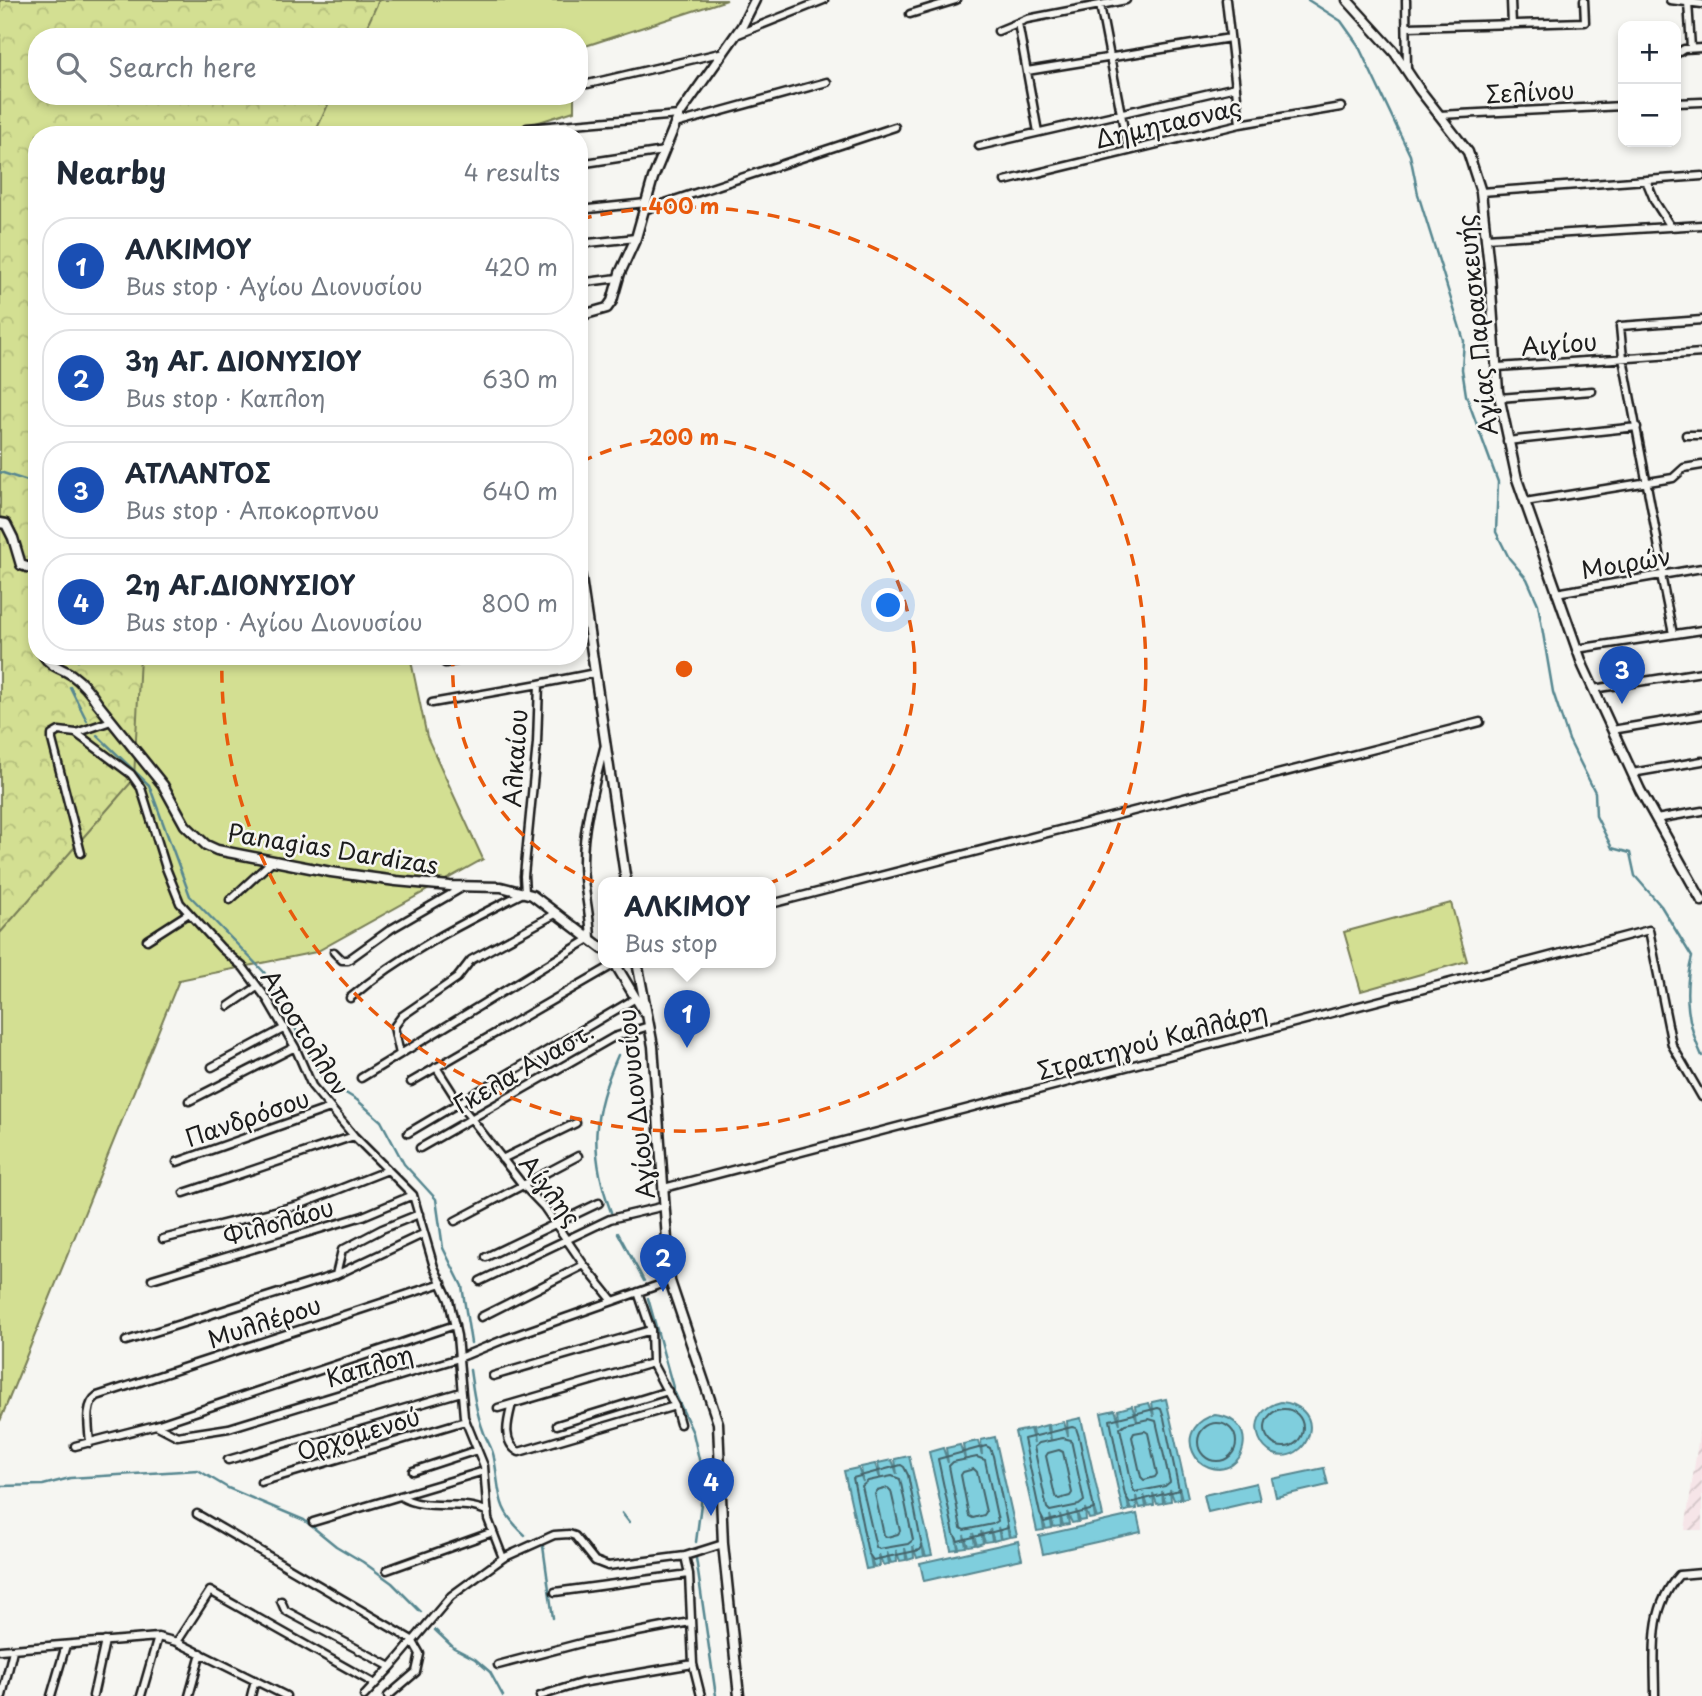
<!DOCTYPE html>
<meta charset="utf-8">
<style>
body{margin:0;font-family:"Playpen Sans",sans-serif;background:#f6f6f7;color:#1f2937}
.controls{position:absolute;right:21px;top:21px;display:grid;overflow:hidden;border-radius:14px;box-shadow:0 4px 10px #0003}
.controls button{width:63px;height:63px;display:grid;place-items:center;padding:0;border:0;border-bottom:2px solid #e0e1e3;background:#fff;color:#1f2937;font:35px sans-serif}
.you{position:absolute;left:889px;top:606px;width:24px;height:24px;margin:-18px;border:5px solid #fff;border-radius:50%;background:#1a73e8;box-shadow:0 0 0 10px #1a73e833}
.badge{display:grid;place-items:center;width:46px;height:46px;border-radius:50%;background:#d1495b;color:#fff;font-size:23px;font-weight:700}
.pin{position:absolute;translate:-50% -58px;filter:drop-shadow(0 2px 4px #0008)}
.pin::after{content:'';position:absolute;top:37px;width:24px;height:21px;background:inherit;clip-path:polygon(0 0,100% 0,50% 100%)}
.popup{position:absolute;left:598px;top:877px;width:178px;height:91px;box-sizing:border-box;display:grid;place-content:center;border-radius:14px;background:#fff;filter:drop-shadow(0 2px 5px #0005);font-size:23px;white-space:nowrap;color:#747a83}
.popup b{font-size:26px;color:#1f2937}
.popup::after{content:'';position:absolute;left:50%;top:100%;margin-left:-14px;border:14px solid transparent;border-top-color:#fff}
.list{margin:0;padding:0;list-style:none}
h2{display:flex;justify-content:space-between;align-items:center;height:91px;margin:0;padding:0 28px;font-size:30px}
h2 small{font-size:23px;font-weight:400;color:#747a83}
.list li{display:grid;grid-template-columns:46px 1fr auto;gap:21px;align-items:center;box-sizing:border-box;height:98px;margin:0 14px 14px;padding:0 14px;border:2px solid #e0e1e3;border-radius:28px}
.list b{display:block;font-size:26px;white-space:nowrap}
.list p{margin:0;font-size:23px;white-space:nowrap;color:#747a83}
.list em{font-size:23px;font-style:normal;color:#747a83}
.icon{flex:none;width:38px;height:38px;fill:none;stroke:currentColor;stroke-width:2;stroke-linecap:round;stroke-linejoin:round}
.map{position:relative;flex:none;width:1702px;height:1696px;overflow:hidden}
.search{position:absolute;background:#fff;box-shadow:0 4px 10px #0003;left:28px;top:28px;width:560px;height:77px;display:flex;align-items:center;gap:18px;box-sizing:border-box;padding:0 24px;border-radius:28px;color:#747a83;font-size:26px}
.panel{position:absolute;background:#fff;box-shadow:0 4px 10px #0003;left:28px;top:126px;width:560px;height:539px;border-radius:28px}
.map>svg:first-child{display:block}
</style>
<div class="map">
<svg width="1702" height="1696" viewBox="0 0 1702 1696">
<defs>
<pattern id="industrial-furrows" width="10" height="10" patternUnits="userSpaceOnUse" patternTransform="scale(1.75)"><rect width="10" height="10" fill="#f6e5e8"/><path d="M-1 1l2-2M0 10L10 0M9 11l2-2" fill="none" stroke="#d2c4c6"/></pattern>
<pattern id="forest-crowns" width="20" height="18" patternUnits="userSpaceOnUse" patternTransform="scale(1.75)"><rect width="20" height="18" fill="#d3df92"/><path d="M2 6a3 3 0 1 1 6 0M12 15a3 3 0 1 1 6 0" fill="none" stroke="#b5bf7d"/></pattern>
</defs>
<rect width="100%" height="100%" fill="#f6f6f2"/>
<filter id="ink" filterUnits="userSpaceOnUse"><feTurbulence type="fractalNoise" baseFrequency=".0143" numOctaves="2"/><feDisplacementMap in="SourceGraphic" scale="14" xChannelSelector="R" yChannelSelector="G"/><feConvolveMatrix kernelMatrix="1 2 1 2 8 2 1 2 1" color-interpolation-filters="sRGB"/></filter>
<g filter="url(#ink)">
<path fill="url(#industrial-furrows)" d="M1702,1415v115h-17z"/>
<path fill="#d3df92" stroke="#787e57" stroke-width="2" d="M0,0h727l-148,48v-11h-542v59h537v15l-76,24h-461z
M147,656h263l17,81 56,122 -167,93 -137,28 -179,441v-572l14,-109z
M1451,903l16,58 -106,30 -17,-59z"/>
<path fill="url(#forest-crowns)" stroke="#787e57" stroke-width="2" d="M0,0h379l-17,37h-325v59h295l-18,39h-277v521h103l-6,123 -134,154z"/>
<path fill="#7fcedd" stroke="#578790" stroke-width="2" d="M1166,1399l22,98 -6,2 -3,-12 1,12 -6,1 -4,-11 1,12 -6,1 -3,-11 1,12 -6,1 -4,-11 1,12 -6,1 -4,-11 2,12 -6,1 -4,-12 1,13 -6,1 -4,-11 2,11 -6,2 -22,-99 14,-3 5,14 -2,-14 14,-4 5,15 -2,-15 14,-3 5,14 -2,-15z
M1281,1402c17,1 33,13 28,32 -2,8 -6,14 -13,18 -33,19 -60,-39 -15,-50z
M1215,1415c47,4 30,65 -6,52 -8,-3 -13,-8 -16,-15 -8,-18 5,-33 22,-37z
M1081,1418l22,98 -6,2 -4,-12 2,12 -6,1 -4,-11 1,12 -6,1 -4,-11 2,12 -6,1 -5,-11 2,12 -6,1 -3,-11 1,12 -7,1 -4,-12 2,13 -6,1 -4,-11 2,12 -7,1 -22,-99 15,-3 4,14 -2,-14 15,-4 4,15 -2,-15 15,-3 4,14 -1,-15z
M995,1437l22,99 -6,1 -4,-11 2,11 -7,2 -4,-12 2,12 -6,2 -4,-12 2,12 -7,1 -4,-11 2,12 -6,2 -4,-12 2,12 -7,1 -4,-11 2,12 -7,1 -3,-11 2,12 -7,1 -22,-98 14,-4 5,15 -2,-15 14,-3 5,14 -2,-15 15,-3 4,14 -1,-15z
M909,1456l23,99 -6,1 -4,-12 2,12 -7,2 -4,-12 1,12 -6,2 -3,-12 1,12 -6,1 -4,-11 1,12 -6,1 -4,-11 2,12 -6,1 -4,-11 1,12 -6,1 -4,-11 2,12 -6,1 -22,-98 14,-3 5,14 -2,-15 14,-3 5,14 -2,-15 14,-3 5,14 -2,-15z
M1324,1468l4,17 -52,12 -4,-18z
M1256,1483l4,17 -52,12 -4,-17z
M1137,1514l4,18 -98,22 -4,-18z
M1018,1541l4,18 -98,22 -4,-18z"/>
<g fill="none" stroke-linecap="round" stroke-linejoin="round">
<path stroke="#446369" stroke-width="2" d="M1158,1408l3,1 3,9 15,72 -49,13 -5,-8 -15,-75z
M1265 1428a19 19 0 1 1 38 0a19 19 0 1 1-38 0Z
M1149,1419l7,2 14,61 -5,4 -30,6 -2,-3 -13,-61 5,-4z
M1198 1442a19 19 0 1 1 38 0a19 19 0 1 1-38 0Z
M1072,1427l4,1 3,9 15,72 -50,13 -4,-8 -16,-75z
M1145,1431l3,2 9,41 -2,3 -11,3 -3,-3 -9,-40 2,-4z
M1063,1438l8,2 13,61 -5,4 -29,6 -3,-3 -13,-61 5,-4z
M986,1446l4,2 3,8 15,72 -50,13 -4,-7 -16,-75z
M1059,1450l4,2 9,41 -2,3 -11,3 -4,-3 -9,-40 2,-3z
M977,1457l8,3 13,61 -5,3 -29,6 -3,-2 -12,-62 4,-4z
M901,1465l3,2 4,8 14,72 -2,3 -47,10 -5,-7 -15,-75z
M974,1469l3,3 9,40 -2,3 -11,3 -4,-2 -8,-41 2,-3z
M892,1476l8,3 13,61 -5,4 -29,5 -3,-2 -14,-61 6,-5z
M888,1488l3,3 9,40 -2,3 -11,3 -3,-2 -9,-41 2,-3z"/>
<path stroke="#578790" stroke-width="2.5" d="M1308,0l33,21 17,24 52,110 8,39 46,147 -2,28 4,26 32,87 -2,50 13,26 18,21 11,25 15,88 16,48 26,52 1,24 16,32 18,5 5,23 26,30 31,51c-9,34 -5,67 10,99
M0,472l37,12
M78,661l1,-5
M70,687l17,34
M97,735l52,50 41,111 74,76 59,107 34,21 24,21 23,43 32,35 7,49 19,38 9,57
M611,1212c-22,-59 -19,-99 7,-157
M618,1233l26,48
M648,1298l26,93 19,42 11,48 -8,61
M470,1370c3,21 6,42 14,63 3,8 9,16 10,25 7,36 1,50 31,77
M0,1486l43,-1 27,-7 128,-8 30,18 76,32 32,26 27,16 29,21 29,29
M622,1513l7,9
M543,1546l10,72
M696,1558l20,138
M435,1630l19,18 21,11 15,13 13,24"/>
<g stroke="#1c1c1c" stroke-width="11">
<path id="minor" d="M1226,0l14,124
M1406,0l1,70
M1511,0l1,25
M1670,0l32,4
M1688,2l3,46
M1100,5l28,145
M910,14l46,-14
M1018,23l20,109
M1408,27l177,-5 -1,-22
M998,31l29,-12 99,-19
M736,35l88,-35
M1676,54l8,-5 18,-1
M1027,71l203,-33
M588,84l136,-32
M1676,103l26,-1
M1439,115l184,-9
M675,124l152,-42
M527,128l152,-13
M979,146l257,-59
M579,164l85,-13
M1646,180l9,22 16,25
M1005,181l235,-57 101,-17
M1481,192l221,-16
M579,210l67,-7
M644,210l251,-83
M1486,238l216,-13
M579,244l57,-6
M579,283l39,-5
M1498,367l204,-14
M1499,398l93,-7
M1686,435h16
M1507,441l130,-14
M1525,502l148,-24 11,-10 18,-3
M1661,575l12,59
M1664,575l-41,-217 -3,-32 82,-6
M1556,593l146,-25
M1576,649l126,-19
M445,663l36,-7
M1593,689l109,-17
M432,703l107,-19
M1612,730l90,-15
M76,733l35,-12
M1632,773l70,-12
M1656,819l46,-8
M81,853l-29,-113v-5l7,-4 17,2 55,41 10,14 25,80 14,35 41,45 22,19 24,32 28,48 17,39 42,50 59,59 21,72 15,33 8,36 7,81 20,49 4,53 15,39
M230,900l42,-39
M771,904l709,-182
M147,940l42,-27
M334,952l8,8h6l43,-31 74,-43
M350,998c53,-45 113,-75 175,-106l-1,-16 13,-133 2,-59 56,-11
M229,1006l28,-19
M400,1054l-6,-27 8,-11 55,-38 14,-18 86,-47
M212,1067l73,-39
M436,1067l23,36 63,81 22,23 40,58 29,36
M361,1078l230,-140c-1,-26 -8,-50 -8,-76 0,-39 12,-77 21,-114
M411,1082l204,-118
M189,1101l106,-54
M408,1133l228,-135
M420,1148l194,-111 35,-11
M502,1159l74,-36
M177,1162l153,-54
M664,1188l985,-258 23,115 30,52
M184,1193l170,-57
M455,1221l123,-65
M163,1239l136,-34 89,-35
M486,1257l113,-54
M336,1275l6,-25 40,-21 37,-15
M152,1279l211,-63 50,-21
M480,1281l130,-62 55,-13
M481,1317l103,-52
M651,1330l1,33 23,43 5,18
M126,1341l210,-66 87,-41
M493,1376l158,-46 -13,-38
M512,1404c-4,16 -11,38 7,48l156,-46
M498,1408l154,-45
M156,1425l299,-100
M557,1425l111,-34
M90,1443c-1,-15 -6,-38 7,-47l345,-113
M75,1446l81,-21 21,11 52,-8 230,-70 46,-19 165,-58
M228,1460l233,-68
M413,1471l64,-21
M261,1482l204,-61
M400,1496c26,17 60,2 88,16
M197,1514l215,126 8,14 -4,18 -28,24
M313,1522l171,-51
M685,1556l4,18 4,90 8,32
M387,1570l106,-38
M555,1592l134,-18
M281,1601l4,9 5,3 101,54
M177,1642l33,-51 165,93
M0,1650l158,-13 19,5 109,54
M498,1665l87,-23 105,-20
M2,1696l11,-46
M51,1696l15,-51
M93,1696l12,-55
M141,1696l17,-59
M189,1696l12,-43
M251,1696l4,-16
M364,1696l27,-29 60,-71 52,-38 51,-23 15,-1 6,2 20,25 13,5 77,-10 38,-12
M540,1696l41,-13 112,-19
M1655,1696c0,-44 -7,-86 24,-121l23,-2"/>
</g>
<g stroke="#1c1c1c" stroke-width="13">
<path id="tertiary" d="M1347,0l48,53 24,36 49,63 13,40 9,84 8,115 19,88 66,187 57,124 62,111
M579,316l28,-8 5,-7 8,-28 16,-35 17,-60 26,-63 63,-89 13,-26
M0,523l6,1 7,14 8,27 9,3 7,-7
M579,565l47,317
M44,656c7,11 18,12 28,19 11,8 19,18 26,29l65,81 22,40 21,20 11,5 114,22 65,9 54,5 51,1 31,8 71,54
M614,962l30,50
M637,962l16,84 17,235 48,142 5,121 16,152"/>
</g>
<use href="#minor" stroke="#f6f6f2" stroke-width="6"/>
<use href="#tertiary" stroke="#f6f6f2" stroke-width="8"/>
</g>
</g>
<g fill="none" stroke="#e8590c" stroke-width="3.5" stroke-dasharray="12 9">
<path d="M581 462A231 231 0 1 1 453 657"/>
<path d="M580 219A462 462 0 1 1 222 657"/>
</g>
<g text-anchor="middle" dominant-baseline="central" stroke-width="5" stroke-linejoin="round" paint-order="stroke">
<g font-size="24" fill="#1c1c1c" stroke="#f6f6f2">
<text transform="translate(1530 91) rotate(-3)">Σελίνου</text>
<text transform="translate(1168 122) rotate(-13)">Δημητασνας</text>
<text transform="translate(1476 325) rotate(-96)">Αγίας Παρασκευής</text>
<text transform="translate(1559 343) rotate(-4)">Αιγίου</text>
<text transform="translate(1626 562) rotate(-9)">Μοιρών</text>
<text transform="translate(514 758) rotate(-86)">Αλκαίου</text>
<text transform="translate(333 848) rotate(9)">Panagias Dardizas</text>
<text transform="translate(306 1032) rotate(58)">Αποστολλον</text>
<text transform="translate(1152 1040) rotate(-15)">Στρατηγού Καλλάρη</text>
<text transform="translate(523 1067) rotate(-30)">Γκελα Αναστ.</text>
<text transform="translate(635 1104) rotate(-96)">Αγίου Διονυσίου</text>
<text transform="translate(247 1117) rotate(-19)">Πανδρόσου</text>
<text transform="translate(551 1190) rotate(52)">Αίγλης</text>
<text transform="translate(278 1221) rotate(-16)">Φιλολάου</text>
<text transform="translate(264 1321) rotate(-18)">Μυλλέρου</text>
<text transform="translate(369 1365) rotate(-17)">Καπλοη</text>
<text transform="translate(358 1433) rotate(-17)">Ορχομενού</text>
</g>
</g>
<circle cx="684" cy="669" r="10" fill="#e8590c" stroke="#f6f6f2" stroke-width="3.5"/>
<g font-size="21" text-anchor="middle" font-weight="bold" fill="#e8590c" stroke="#f6f6f2" stroke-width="5" stroke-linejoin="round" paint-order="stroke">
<text x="684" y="214">400 m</text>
<text x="684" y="445">200 m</text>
</g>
</svg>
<div class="controls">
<button>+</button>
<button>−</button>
</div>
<div class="you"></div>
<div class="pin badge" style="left:687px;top:1048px;background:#1a4fb4">1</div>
<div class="popup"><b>ΑΛΚΙΜΟΥ</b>Bus stop</div>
<div class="pin badge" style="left:663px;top:1292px;background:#1a4fb4">2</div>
<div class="pin badge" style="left:1622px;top:704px;background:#1a4fb4">3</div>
<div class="pin badge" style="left:711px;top:1516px;background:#1a4fb4">4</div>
<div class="search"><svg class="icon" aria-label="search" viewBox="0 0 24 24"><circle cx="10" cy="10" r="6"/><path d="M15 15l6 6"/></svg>Search here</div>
<section class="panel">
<h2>Nearby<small>4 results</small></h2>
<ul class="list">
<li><span class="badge" style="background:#1a4fb4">1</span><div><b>ΑΛΚΙΜΟΥ</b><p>Bus stop · Αγίου Διονυσίου</p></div><em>420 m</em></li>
<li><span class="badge" style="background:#1a4fb4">2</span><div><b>3η ΑΓ. ΔΙΟΝΥΣΙΟΥ</b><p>Bus stop · Καπλοη</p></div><em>630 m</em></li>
<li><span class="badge" style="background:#1a4fb4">3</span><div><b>ΑΤΛΑΝΤΟΣ</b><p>Bus stop · Αποκορπνου</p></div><em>640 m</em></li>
<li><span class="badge" style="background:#1a4fb4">4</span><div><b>2η ΑΓ.ΔΙΟΝΥΣΙΟΥ</b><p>Bus stop · Αγίου Διονυσίου</p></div><em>800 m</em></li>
</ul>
</section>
</div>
